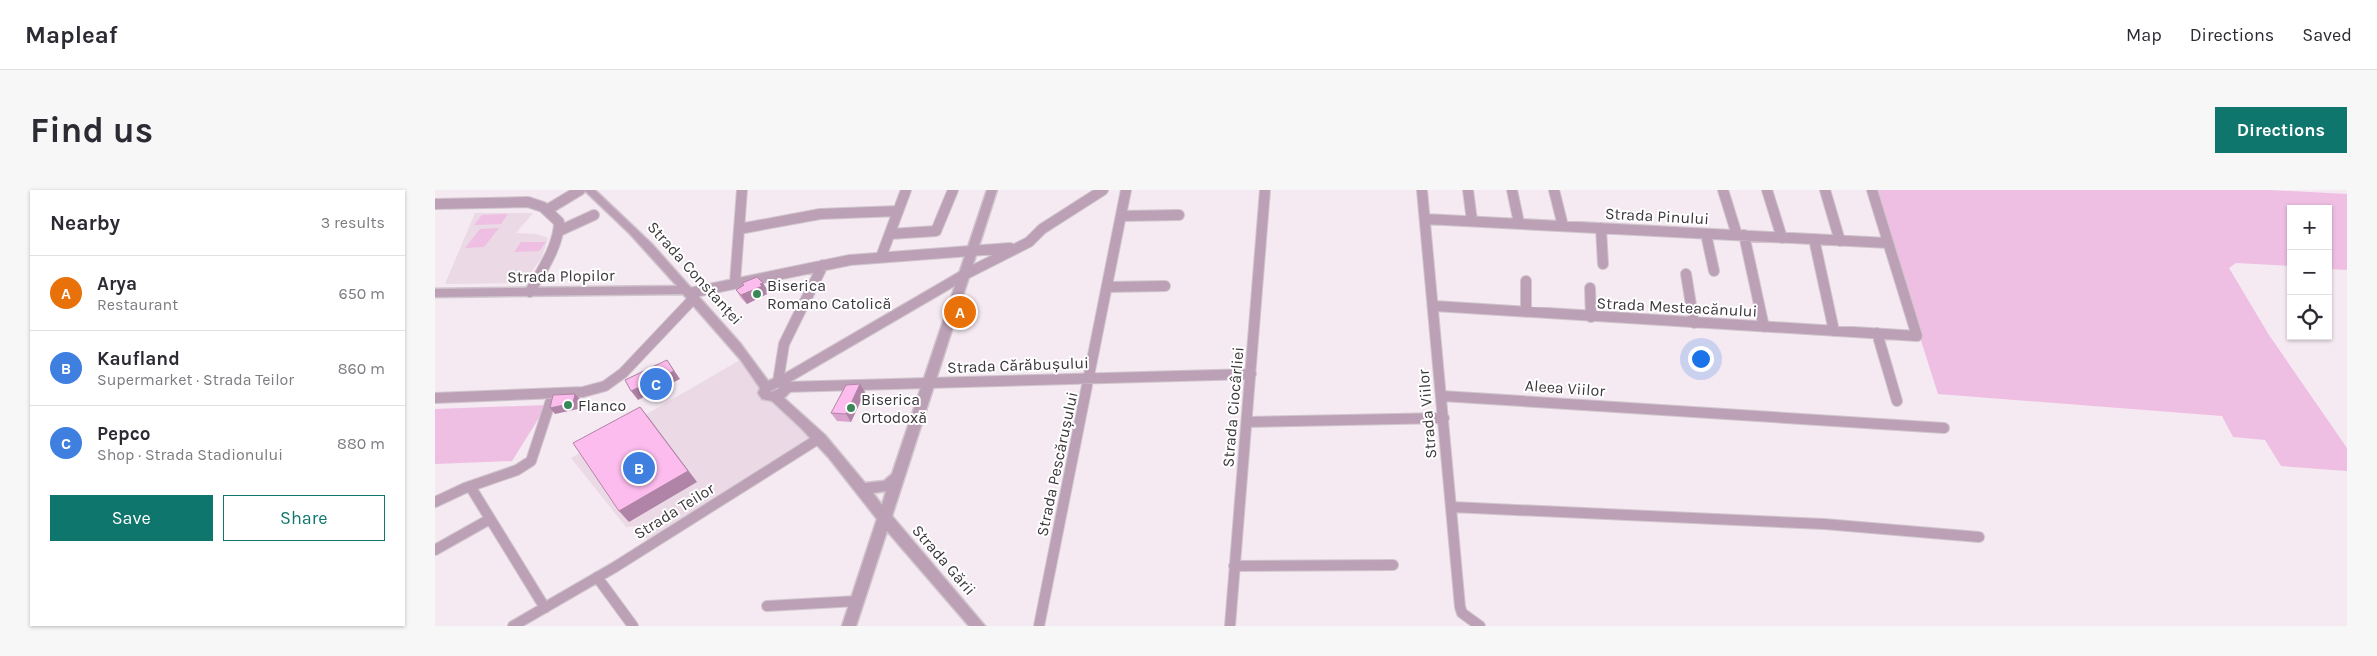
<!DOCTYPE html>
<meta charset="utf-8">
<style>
body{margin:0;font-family:Karla,sans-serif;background:#f7f7f7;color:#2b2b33}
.controls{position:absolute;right:15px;top:15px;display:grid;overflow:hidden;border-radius:0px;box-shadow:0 1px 4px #0004}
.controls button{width:45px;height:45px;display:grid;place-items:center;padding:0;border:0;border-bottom:1px solid #e1e1e2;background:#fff;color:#2b2b33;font:25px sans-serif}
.you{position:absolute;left:1265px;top:168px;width:18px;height:18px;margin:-12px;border:4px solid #fff;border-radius:50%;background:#1a73e8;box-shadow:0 0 0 8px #1a73e833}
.badge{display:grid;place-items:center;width:32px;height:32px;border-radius:50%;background:#0f766e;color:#fff;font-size:16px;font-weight:700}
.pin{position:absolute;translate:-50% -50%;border:2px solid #fff;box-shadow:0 1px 5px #0006}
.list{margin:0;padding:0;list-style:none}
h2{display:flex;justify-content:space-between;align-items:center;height:65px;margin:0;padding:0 20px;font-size:21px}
h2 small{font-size:16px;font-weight:400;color:#7c7c81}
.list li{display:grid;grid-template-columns:32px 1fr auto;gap:15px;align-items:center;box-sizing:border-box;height:75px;padding:0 20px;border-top:1px solid #e1e1e2}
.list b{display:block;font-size:19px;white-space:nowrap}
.list p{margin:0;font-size:16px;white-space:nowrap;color:#7c7c81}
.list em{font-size:16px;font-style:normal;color:#7c7c81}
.actions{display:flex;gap:10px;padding:15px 20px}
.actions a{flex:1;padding:11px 0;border:1px solid #0f766e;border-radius:0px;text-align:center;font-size:18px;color:#0f766e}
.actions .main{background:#0f766e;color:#fff}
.icon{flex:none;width:28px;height:28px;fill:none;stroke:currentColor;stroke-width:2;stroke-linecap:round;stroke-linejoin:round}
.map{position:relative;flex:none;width:1912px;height:436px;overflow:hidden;border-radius:0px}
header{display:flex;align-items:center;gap:30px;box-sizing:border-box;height:70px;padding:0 25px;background:#fff;border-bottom:1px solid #e1e1e2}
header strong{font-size:24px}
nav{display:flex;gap:28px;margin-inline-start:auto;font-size:18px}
.intro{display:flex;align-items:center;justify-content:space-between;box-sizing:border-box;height:120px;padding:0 30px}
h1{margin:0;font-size:35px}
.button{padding:12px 22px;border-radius:0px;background:#0f766e;color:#fff;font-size:18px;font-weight:700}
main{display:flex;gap:30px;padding:0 30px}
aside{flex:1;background:#fff;border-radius:0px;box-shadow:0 1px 4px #0004}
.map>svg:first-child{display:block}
</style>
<header>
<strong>Mapleaf</strong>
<nav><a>Map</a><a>Directions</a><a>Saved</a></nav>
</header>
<div class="intro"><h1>Find us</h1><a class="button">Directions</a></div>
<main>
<aside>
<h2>Nearby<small>3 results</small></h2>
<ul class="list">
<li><span class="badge" style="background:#e8710a">A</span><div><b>Arya</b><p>Restaurant</p></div><em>650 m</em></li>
<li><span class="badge" style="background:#3f7fe0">B</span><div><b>Kaufland</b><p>Supermarket · Strada Teilor</p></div><em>860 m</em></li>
<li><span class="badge" style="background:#3f7fe0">C</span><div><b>Pepco</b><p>Shop · Strada Stadionului</p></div><em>880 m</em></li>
</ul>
<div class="actions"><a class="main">Save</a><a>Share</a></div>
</aside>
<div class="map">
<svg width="1912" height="436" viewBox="0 0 1912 436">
<rect width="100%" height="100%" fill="#f5e9f2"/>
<path fill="#ebd9e6" d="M40,23h58l-17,20 20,1 12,4 -6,19 -18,26 -79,1z
M305,170l76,76 -167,106 -12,-16 -11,1 -55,-69z"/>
<path fill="#eebfe2" d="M1438,0h396l78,4v76l-19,-1v-60h-37v57l-55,-3 -7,5 40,67 78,113v23l-66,-5 -16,-26 -32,-3 -11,-21 -284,-22z
M73,24l-7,10 -27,1 8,-10z
M64,38l-15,19 -19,1 15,-19z
M86,52h25l-7,9 -25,1z
M112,215l-35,56 -77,3v-55z"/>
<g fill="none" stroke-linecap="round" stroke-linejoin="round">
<g stroke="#d0c5cd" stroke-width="12">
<path id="minor" d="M987,0l38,417 2,6 18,13
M1033,0l4,31
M1077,0l7,33
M1119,0l9,36
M1288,0l14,45
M1332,0l15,48
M1390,0l15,51
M0,14l93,-2 15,5 16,15c0,24 -18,49 -29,70
M112,20l33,-20
M686,26l58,-1
M990,29l463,24
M1166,38l2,36
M304,39l81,-15 78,-3
M124,41l35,-16
M455,44l46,-3 17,-41
M1271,44l8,37
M1309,45l20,92
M1379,49l20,92
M446,67l25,-67
M1251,84l8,49
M1091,91v31
M300,92l7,-92
M673,97l57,-1
M1155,98l1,29
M255,103l160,-33 160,-12
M1000,116l482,30 -45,-146
M1442,143l20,68
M343,192l6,-38 39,-79
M345,192l182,-106 67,-34 13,-13 61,-39
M351,197l465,-13
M1007,206l502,32
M0,208l148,-6 22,-6 18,-13 71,-75
M812,232l197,-4
M35,296l75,122
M0,312l30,-14 52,-18 14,-9 22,-67
M1017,317l372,17 155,13
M0,360l55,-31
M799,376l159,-1
M162,387l36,49
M332,416l90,-5
M78,436l102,-59 203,-128
M604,436l87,-436
M795,436l35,-436"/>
</g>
<g stroke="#d0c5cd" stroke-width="3">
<path id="tertiary" d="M149,0h11l57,54 88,99 28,38 10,-4 11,5 1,10 -6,6 41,37 40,48 19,-2 8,-7 95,-284h10l-105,326 93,110h-16l-82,-95 -31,95h-14l35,-107 -48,-61 -28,-30 -29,-27 -10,-2 -4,-6 2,-5 -20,-29 -57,-65 -248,3v-8l242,-3 -47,-52zM344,197l-1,2 -7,3v-1zM451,301l-4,14 -9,-12z"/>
</g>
<use href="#minor" stroke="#bca1b6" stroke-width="10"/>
<use href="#tertiary" fill="#bca1b6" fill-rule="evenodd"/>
</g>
<path fill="#d9a2cc" d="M307,93l26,8 -2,1 1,2 -20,10 -6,-6 -5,-8 7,-5z
M425,194l5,8 -14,30 -14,-1 -6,-8z"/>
<path fill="#b084a6" d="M328,93l5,8 -2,1 1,2 -20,10 -6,-9z
M232,170l13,19 -42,21 -7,-9z
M425,194l5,8 -14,30 -5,-8z
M140,204l5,5 -2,10 -23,5 -5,-6z
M205,217l9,11 48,64 -68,40 -10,-11z"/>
<path fill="#fcbced" stroke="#b084a6" d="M322,87l6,6 -3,1 2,2 -21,9 -5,-5 8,-5 -2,-2z
M232,170l7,11 -43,20 -6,-11z
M425,194l-14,30 -15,-1 15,-28z
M140,204l-2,9 -23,5 3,-13z
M205,217l48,64 -69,40 -46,-68z"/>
<g fill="#388858" stroke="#fff" stroke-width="2">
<circle cx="322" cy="104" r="5"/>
<circle cx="133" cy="215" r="5"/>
<circle cx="416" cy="218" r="5"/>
</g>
<g text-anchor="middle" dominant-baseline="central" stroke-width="4" stroke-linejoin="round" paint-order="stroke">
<g font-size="16" fill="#3c373b" stroke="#fff">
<text transform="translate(1222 26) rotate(3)">Strada Pinului</text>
<text transform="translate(260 83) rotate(48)">Strada Constanței</text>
<text transform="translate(126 86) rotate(-1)">Strada Plopilor</text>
<text transform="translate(1242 117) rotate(3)">Strada Mesteacănului</text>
<text transform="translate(583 175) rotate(-2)">Strada Cărăbușului</text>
<text transform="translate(1130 198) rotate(4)">Aleea Viilor</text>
<text transform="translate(798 217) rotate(-85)">Strada Ciocârliei</text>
<text transform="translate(992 224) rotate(-95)">Strada Viilor</text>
<text transform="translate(622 274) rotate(-78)">Strada Pescărușului</text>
<text transform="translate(239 321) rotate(-32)">Strada Teilor</text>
<text transform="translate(509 370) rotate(49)">Strada Gării</text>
</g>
<g font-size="16" fill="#3c373b" stroke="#fff" text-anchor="start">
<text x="332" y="95">Biserica<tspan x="332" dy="18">Romano Catolică</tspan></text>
<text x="426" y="209">Biserica<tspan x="426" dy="18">Ortodoxă</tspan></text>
<text x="143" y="215">Flanco</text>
</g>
</g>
</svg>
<div class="controls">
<button>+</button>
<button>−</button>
<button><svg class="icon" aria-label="locate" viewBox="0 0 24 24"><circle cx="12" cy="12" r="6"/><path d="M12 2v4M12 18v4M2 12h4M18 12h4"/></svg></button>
</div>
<div class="you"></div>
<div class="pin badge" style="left:525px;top:122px;background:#e8710a">A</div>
<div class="pin badge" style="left:204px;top:278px;background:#3f7fe0">B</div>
<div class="pin badge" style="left:221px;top:194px;background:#3f7fe0">C</div>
</div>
</main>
